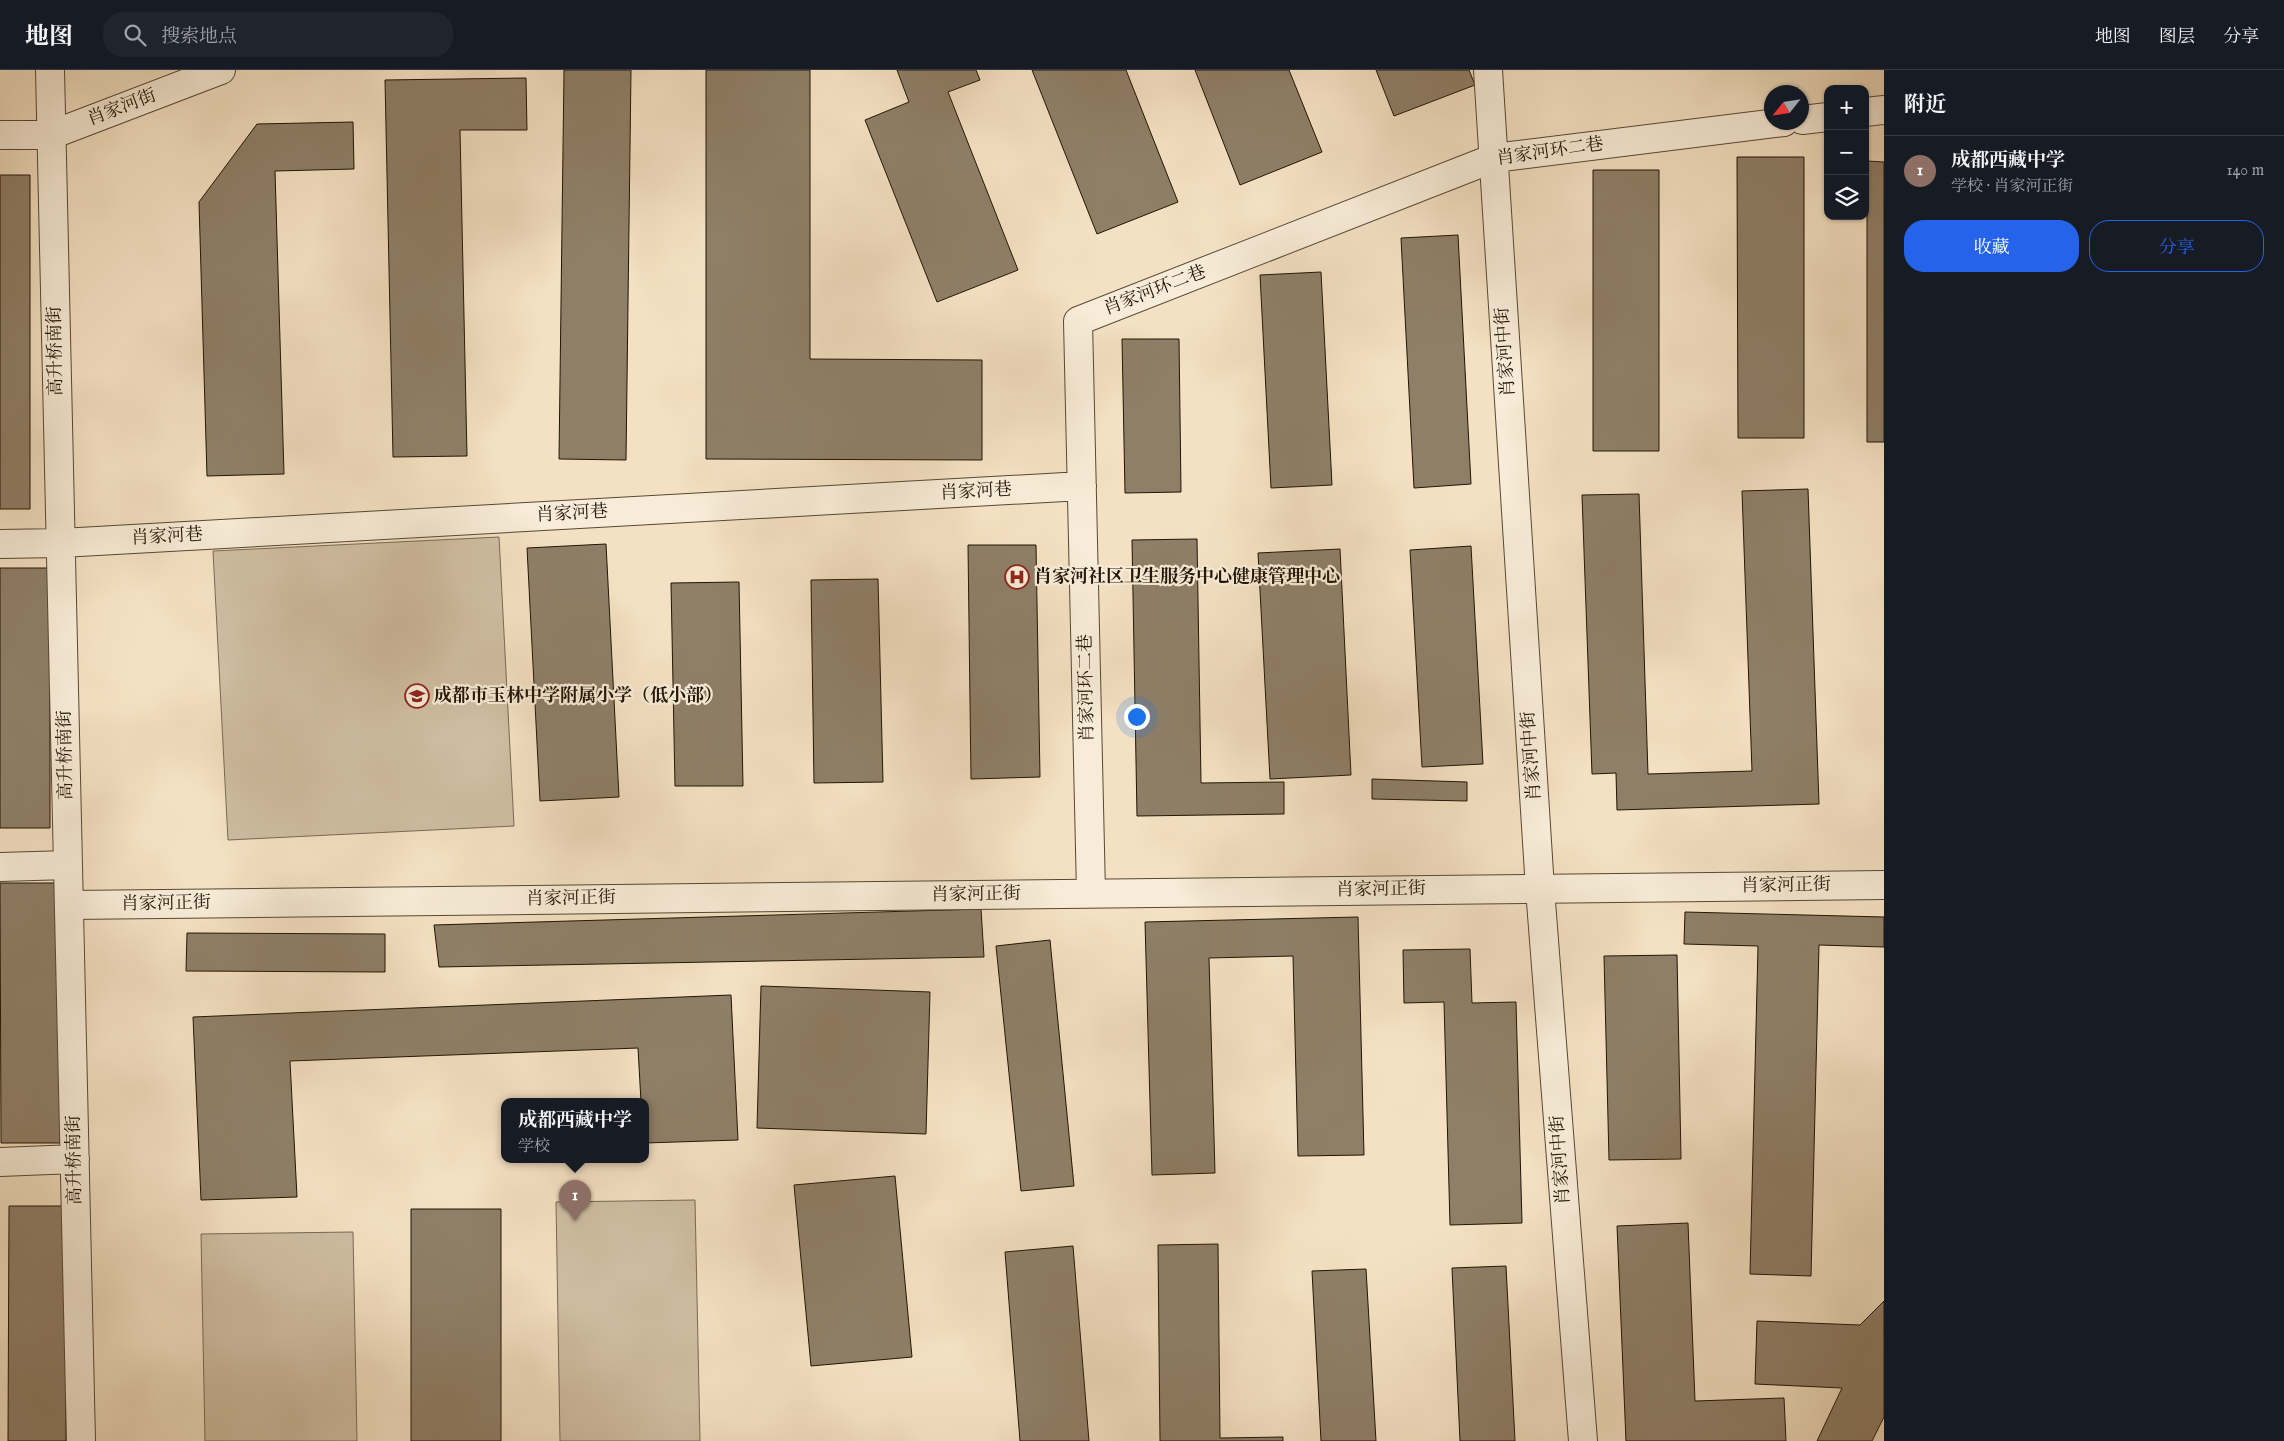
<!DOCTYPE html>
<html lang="zh">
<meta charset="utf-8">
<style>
body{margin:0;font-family:"IM FELL English","Noto Serif SC",serif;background:#20242c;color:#f1f3f6}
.controls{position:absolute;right:15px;top:15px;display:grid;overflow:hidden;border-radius:10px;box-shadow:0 1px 4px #0004}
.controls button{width:45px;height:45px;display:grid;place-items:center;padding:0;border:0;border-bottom:1px solid #363941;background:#171b24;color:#f1f3f6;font:25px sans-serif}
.compass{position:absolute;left:1764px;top:15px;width:45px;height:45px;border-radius:50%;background:#171b24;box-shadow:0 1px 4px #0004;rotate:240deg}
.you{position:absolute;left:1136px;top:646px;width:18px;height:18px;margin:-12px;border:4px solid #fff;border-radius:50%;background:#1a73e8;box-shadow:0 0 0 8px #1a73e833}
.badge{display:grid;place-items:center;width:32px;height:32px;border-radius:50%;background:#2563eb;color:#fff;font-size:16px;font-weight:700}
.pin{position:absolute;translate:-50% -41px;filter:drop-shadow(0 1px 2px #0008)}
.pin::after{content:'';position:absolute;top:26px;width:18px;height:15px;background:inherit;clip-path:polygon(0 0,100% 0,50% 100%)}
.popup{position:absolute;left:501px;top:1028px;width:148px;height:65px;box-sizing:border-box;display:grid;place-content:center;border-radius:10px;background:#171b24;filter:drop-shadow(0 1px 4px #0005);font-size:16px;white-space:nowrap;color:#9ea1a6}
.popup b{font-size:19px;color:#f1f3f6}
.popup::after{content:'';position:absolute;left:50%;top:100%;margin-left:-10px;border:10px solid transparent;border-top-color:#171b24}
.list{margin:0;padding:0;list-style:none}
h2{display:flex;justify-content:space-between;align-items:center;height:65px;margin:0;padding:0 20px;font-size:21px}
h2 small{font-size:16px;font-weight:400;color:#9ea1a6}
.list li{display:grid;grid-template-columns:32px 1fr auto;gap:15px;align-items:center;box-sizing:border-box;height:70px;padding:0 20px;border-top:1px solid #363941}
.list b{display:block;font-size:19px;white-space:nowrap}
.list p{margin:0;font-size:16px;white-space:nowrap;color:#9ea1a6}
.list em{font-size:16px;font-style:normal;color:#9ea1a6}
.actions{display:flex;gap:10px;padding:15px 20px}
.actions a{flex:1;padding:11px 0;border:1px solid #2563eb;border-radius:20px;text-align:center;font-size:18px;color:#2563eb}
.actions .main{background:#2563eb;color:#fff}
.icon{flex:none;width:28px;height:28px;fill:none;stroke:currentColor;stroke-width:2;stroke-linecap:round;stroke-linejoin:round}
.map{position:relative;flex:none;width:1884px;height:1371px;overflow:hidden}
header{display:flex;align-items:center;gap:30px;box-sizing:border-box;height:70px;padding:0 25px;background:#171b24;border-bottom:1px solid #363941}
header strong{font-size:24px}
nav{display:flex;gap:28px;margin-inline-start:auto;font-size:18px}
.search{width:350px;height:45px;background:#20242c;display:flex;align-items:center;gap:12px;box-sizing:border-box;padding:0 18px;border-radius:20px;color:#9ea1a6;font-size:19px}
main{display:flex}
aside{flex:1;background:#171b24}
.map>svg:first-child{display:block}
</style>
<header>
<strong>地图</strong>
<div class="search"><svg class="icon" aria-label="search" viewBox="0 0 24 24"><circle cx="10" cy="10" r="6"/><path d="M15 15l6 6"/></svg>搜索地点</div>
<nav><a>地图</a><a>图层</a><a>分享</a></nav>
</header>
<main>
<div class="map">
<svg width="1884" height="1371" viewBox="0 0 1884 1371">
<rect width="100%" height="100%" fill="#f4e1c3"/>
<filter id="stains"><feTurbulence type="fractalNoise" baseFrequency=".004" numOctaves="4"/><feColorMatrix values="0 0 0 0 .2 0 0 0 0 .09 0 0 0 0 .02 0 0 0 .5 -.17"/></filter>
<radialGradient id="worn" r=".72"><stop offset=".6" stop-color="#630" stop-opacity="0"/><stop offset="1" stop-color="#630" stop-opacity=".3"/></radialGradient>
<path fill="#d0bea3" stroke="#786a54" d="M499,467l15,289 -286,14 -15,-289z
M695,1130l5,241h-140l-4,-239z
M353,1162l4,209h-152l-4,-207z"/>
<path fill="#8f7f68" stroke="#211505" d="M564,0h67l-5,390 -67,-1z
M706,0h104v289l172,1v100l-276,-1z
M897,0h79l4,10 -32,12 70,178 -81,32 -72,-182 44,-18z
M1032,0h94l52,132 -81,32z
M1195,0h94l33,82 -82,33z
M1376,0h93l6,15 -81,31z
M526,8l1,52h-67l7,326 -74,1 -8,-377z
M353,52l1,47 -79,2 9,303 -77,2 -8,-274 58,-78z
M1737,87h67v281h-66z
M1867,91l17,1v280h-17z
M1593,100h66v281h-66z
M0,105h30v334h-30z
M1458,165l13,249 -57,4 -13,-250z
M1321,202l11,213 -61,3 -11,-213z
M1122,269h57l2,153 -56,1z
M1808,419l11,315 -202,6 -1,-37 -24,1 -10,-279 57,-1 9,280 104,-3 -10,-280z
M1197,469l4,244 83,-1v32l-147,2 -5,-276z
M606,474l13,253 -79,4 -13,-253z
M968,475h68l4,232 -69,2z
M1471,476l12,218 -61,3 -12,-217z
M1340,479l11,226 -81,4 -12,-226z
M0,498h50v260h-50z
M878,509l5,203 -69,1 -3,-203z
M739,512l4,204h-68l-4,-203z
M1372,709l95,3v19l-95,-2z
M0,813h60v260h-59z
M981,839l3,48 -545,10 -5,-42z
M1685,842l199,5v30l-65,-2 -8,331 -61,-2 8,-328 -74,-2z
M1358,847l6,238 -66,1 -5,-200 -84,2 6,215 -63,2 -7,-253z
M187,863l198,1v38l-199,-1z
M1050,870l24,246 -53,5 -25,-245z
M1470,879l2,54 44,-1 6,221 -72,2 -6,-223 -40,1 -1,-53z
M1677,885l4,204 -72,1 -5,-204z
M761,916l169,6 -4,142 -169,-6z
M731,925l7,145 -93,3v-41h-4l-3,-54 -348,13 7,136 -96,3 -8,-183z
M895,1106l17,181 -101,9 -17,-181z
M9,1136h56l1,235h-58z
M411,1139h90v232h-90z
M1688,1153l7,178 89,-3 2,43h-160l-9,-215z
M1218,1174l2,194 63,-1v4h-123l-2,-196z
M1073,1176l16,195h-69l-15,-189z
M1506,1196l9,175h-55l-8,-173z
M1366,1199l10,172h-55l-9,-170z
M1884,1231v116l-12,24h-55l25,-53 -87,-4 2,-63 103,4z"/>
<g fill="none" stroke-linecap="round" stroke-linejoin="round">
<g stroke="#564834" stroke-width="30">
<path id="pedestrian" d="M69,835l1815,-20"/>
</g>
<g stroke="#564834" stroke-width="30">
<path id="minor" d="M50,0l31,1371
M1488,0l52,819 43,552
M1865,42l19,-2
M1802,50l26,-3
M0,65h51l170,-65
M0,474l61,-1 1021,-57
M0,797l68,-2
M1091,823l-13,-572 416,-163 290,-36
M0,1092l75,-3"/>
</g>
<use href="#pedestrian" stroke="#f8ecd8" stroke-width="28"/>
<use href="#minor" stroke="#f8ecd8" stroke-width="28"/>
</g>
<defs>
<g id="hospital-ring" transform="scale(1.25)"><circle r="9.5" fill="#f8ecd8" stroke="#8f2418" stroke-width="1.5"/><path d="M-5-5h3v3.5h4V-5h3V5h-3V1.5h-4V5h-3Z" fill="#8f2418"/></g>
<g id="school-ring" transform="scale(1.25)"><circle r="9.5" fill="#f8ecd8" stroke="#8f2418" stroke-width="1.5"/><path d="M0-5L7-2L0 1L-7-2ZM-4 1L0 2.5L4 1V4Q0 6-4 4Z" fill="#8f2418"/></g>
</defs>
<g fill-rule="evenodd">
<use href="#hospital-ring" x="1017" y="507"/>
<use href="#school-ring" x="417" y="626"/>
</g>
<g text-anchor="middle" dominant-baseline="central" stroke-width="4.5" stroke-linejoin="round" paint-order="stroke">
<g font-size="18" fill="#211505" stroke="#f8ecd8">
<text transform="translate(122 38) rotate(-21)">肖家河街</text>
<text transform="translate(1550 82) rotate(-8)">肖家河环二巷</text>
<text transform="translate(1155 221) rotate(-21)">肖家河环二巷</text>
<text transform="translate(56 281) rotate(-91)">高升桥南街</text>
<text transform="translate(1506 282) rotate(-94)">肖家河中街</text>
<text transform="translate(976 422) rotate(-3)">肖家河巷</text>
<text transform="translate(572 444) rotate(-3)">肖家河巷</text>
<text transform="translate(167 467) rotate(-3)">肖家河巷</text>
<text transform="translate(1087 618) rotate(-91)">肖家河环二巷</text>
<text transform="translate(66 685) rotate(-91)">高升桥南街</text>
<text transform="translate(1532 686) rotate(-94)">肖家河中街</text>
<text transform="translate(1786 816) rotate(-1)">肖家河正街</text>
<text transform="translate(1381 820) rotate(-1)">肖家河正街</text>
<text transform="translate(976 825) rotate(-1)">肖家河正街</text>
<text transform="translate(571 829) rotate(-1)">肖家河正街</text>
<text transform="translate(166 834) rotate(-1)">肖家河正街</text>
<text transform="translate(75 1090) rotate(-91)">高升桥南街</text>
<text transform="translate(1561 1090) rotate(-94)">肖家河中街</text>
</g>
<g font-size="18" font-weight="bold" fill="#211505" stroke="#f8ecd8" text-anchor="start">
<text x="1034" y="507">肖家河社区卫生服务中心健康管理中心</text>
<text x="434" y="626">成都市玉林中学附属小学（低小部）</text>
</g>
</g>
<rect width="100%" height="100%" filter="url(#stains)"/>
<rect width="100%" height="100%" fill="url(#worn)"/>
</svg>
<div class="controls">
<button>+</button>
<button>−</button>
<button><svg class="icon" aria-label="layers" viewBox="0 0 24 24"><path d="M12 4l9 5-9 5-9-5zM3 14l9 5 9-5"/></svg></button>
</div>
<svg class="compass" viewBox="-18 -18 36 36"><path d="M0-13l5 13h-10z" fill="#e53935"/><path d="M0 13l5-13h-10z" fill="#9ea1a6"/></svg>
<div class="you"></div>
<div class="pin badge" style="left:575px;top:1151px;background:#8d6e63">1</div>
<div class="popup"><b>成都西藏中学</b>学校</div>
</div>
<aside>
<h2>附近<small></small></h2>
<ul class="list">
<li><span class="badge" style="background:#8d6e63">1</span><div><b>成都西藏中学</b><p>学校 · 肖家河正街</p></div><em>140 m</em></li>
</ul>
<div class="actions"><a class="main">收藏</a><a>分享</a></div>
</aside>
</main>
